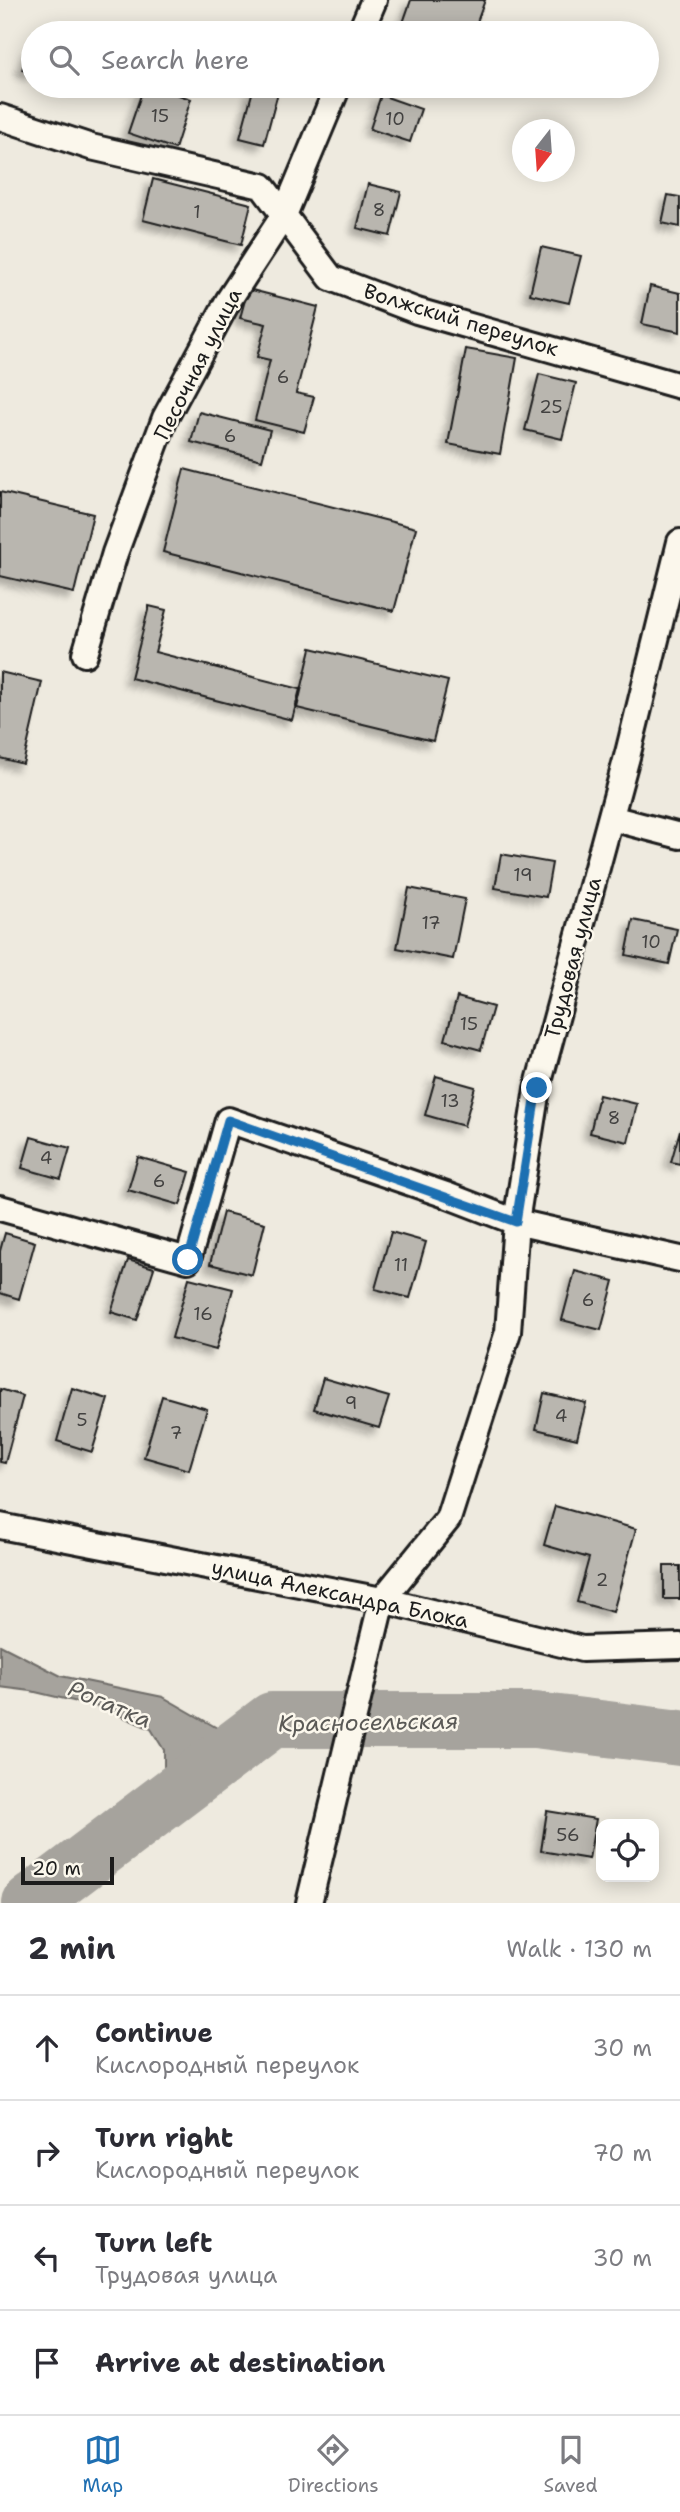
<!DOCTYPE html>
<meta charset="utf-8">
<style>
body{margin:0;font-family:"Shantell Sans",sans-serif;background:#f7f7f7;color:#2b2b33}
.controls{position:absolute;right:21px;bottom:21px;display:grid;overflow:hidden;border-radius:14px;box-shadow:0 4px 18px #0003}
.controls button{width:63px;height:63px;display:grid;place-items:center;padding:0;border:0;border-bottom:2px solid #e1e1e2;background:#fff;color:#2b2b33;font:35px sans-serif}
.compass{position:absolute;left:512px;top:119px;width:63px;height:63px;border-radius:50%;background:#fff;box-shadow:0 4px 18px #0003;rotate:197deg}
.scale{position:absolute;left:21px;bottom:18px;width:93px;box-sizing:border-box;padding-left:7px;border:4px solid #1c1c1c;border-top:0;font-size:19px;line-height:24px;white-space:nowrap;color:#1c1c1c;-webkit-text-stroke:5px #fbf7ec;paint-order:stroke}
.stop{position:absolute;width:21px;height:21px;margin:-16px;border:5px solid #1f6fb2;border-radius:50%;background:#fff}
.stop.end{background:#1f6fb2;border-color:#fff;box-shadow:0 2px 7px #0008}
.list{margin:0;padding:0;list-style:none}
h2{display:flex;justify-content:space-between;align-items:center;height:91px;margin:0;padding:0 28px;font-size:30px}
h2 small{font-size:23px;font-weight:400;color:#7c7c81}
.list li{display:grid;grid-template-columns:46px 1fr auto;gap:21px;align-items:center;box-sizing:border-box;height:105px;padding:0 28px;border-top:2px solid #e1e1e2}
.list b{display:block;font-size:26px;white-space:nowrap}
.list p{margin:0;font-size:23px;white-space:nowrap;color:#7c7c81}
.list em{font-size:23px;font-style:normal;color:#7c7c81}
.icon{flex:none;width:38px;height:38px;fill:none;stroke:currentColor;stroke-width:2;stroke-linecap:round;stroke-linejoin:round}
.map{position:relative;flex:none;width:680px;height:1903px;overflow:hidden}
.search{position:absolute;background:#fff;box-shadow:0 4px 18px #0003;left:21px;right:21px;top:21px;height:77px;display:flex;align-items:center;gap:18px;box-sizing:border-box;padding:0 24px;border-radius:38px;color:#7c7c81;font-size:26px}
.sheet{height:511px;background:#fff}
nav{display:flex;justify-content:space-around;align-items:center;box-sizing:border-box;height:98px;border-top:2px solid #e1e1e2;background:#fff;font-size:19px;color:#7c7c81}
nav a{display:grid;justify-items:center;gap:4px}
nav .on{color:#1f6fb2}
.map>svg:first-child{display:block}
</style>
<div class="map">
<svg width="680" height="1903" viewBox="0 0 680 1903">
<defs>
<filter id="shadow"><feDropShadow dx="-6" dy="6" stdDeviation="3.5" flood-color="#0004"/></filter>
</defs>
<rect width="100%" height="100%" fill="#eeeadf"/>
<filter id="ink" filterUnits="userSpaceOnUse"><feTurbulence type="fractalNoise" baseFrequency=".0143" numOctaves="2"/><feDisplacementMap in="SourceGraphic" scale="14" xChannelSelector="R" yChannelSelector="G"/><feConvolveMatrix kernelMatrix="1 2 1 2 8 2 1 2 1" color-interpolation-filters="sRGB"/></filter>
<g filter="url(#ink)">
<path fill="#a6a39d" stroke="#6f6d69" stroke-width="2" d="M0,1645l61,31 102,21 56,32 -55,41v-20l-13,-21 -48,-21 -72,-17 -31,-4z"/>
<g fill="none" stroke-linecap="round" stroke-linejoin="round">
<path stroke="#a6a39d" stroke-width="56" d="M30,1903l242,-183h263l145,18"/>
</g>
<path fill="#b9b6af" stroke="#1c1c1c" stroke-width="2" filter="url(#shadow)" d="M411,0h74l-12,33h-41l-29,-10z
M30,48l3,1v25l-11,-4z
M144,86h7l40,13 -16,50 -47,-16z
M254,86l25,3 -15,55 -24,-6z
M381,95l40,14 -11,33 -40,-13z
M153,179l98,25 -10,41 -98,-25z
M368,184l33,8 -11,44 -33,-8z
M668,195l12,2v30l-18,-4z
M541,247l40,9 -12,47 -39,-9z
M650,286l30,7v39l-38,-8z
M248,289l70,18 -22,86 18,4 -10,35 -49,-12 15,-60 -13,-3 9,-33 -26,-6z
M466,349l51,9 -17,96 -52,-10z
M539,374l37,9 -14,56 -37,-9z
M199,412l71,18 -8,30 -71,-18z
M184,469l232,59 -22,83 -231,-59z
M0,492l93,22 -19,79 -74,-17z
M149,606l17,4 -11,42 145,37 -8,31 -161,-42z
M311,648l137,33 -15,60 -136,-33z
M0,672l42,10 -19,82 -23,-6z
M501,854l51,9 -6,34 -51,-9z
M409,888l56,11 -12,60 -56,-11z
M633,920l44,9 -8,35 -43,-9z
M457,997l36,10 -12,43 -36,-10z
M436,1076l39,11 -11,39 -39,-11z
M599,1095l38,9 -9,38 -38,-9z
M680,1130v34l-9,-2z
M31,1137l39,11 -9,31 -39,-11z
M138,1157l52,15 -10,33 -52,-15z
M223,1212l42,11 -13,52 -42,-11z
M391,1232l35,10 -16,56 -35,-9z
M5,1233l30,9 -16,57 -19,-6v-42z
M128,1260l26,8 -17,52 -26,-8z
M575,1271l39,10 -13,49 -39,-10z
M189,1278l44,11 -17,61 -44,-12z
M323,1378l66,19 -10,31 -65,-19z
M72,1388l36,11 -16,53 -35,-11z
M0,1389l23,7 -18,67 -5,-1z
M544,1393l42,10 -9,36 -41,-10z
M162,1396l45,13 -18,61 -45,-13z
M555,1506l81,23 -23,83 -36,-10 12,-44 -45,-13z
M664,1566h16v33h-16z
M547,1811l49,8 -7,40 -48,-8z"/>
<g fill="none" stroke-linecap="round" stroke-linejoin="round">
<g stroke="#1c1c1c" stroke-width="30">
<path id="minor" d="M360,33l14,-33
M0,117l91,30 171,39 69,92 86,33 263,75
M85,654l30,-101 50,-135 63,-117 56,-86 54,-129
M611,818l69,18
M0,1208l188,52 40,-140 218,75 70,27 164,37
M0,1526l382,74 200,49 98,-3
M309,1903l73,-303 66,-81 60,-187 8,-110 21,-133 91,-336 52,-211"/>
</g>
<use href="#minor" stroke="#fbf7ec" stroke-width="24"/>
</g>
</g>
<g fill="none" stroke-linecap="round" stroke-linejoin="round" filter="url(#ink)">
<path stroke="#1f6fb2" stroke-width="9" d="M188,1260l40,-140 288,102 21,-134"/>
</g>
<g text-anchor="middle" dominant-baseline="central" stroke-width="5" stroke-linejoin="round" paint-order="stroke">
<g font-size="18" fill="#434241">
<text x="160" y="116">15</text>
<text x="395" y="119">10</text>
<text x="379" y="210">8</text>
<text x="197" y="212">1</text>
<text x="283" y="377">6</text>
<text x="551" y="407">25</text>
<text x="230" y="436">6</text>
<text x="523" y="875">19</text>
<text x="431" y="923">17</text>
<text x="651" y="942">10</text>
<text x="469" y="1024">15</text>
<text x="450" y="1101">13</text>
<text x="614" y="1118">8</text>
<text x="46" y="1158">4</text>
<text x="159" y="1181">6</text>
<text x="401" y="1265">11</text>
<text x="588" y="1300">6</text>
<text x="203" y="1314">16</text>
<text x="351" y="1403">9</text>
<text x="561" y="1416">4</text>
<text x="82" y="1420">5</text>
<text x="176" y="1433">7</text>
<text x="602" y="1580">2</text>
<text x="568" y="1835">56</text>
</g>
<g font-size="21" fill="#1c1c1c" stroke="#fbf7ec">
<text transform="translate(461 320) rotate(17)">Волжский переулок</text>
<text transform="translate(198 364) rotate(-63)">Песочная улица</text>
<text transform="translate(573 958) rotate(-75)">Трудовая улица</text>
<text transform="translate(340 1594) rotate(12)">улица Александра Блока</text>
</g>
<g font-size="23" font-style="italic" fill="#5a5956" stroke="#fbf7ec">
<text transform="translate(110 1704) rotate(23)">Рогатка</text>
<text transform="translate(368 1722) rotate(-1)">Красносельская</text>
</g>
</g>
</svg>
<div class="controls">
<button><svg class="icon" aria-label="locate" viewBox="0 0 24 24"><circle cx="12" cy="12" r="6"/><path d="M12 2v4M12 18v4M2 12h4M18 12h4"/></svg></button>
</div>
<svg class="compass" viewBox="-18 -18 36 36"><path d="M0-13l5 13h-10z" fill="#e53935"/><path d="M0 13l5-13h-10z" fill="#7c7c81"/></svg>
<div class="scale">20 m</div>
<div class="stop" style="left:188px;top:1260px"></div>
<div class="stop end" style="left:537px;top:1088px"></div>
<div class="search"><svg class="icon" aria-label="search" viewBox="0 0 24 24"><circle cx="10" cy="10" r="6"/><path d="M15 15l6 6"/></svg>Search here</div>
</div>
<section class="sheet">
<h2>2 min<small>Walk · 130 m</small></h2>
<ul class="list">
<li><svg class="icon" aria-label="ahead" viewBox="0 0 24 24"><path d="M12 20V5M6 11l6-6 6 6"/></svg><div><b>Continue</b><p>Кислородный переулок</p></div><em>30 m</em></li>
<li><svg class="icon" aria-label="right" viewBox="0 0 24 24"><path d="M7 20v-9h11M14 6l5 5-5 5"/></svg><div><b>Turn right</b><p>Кислородный переулок</p></div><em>70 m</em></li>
<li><svg class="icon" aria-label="left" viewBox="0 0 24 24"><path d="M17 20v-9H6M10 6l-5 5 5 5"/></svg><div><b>Turn left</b><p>Трудовая улица</p></div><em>30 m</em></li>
<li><svg class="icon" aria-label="arrive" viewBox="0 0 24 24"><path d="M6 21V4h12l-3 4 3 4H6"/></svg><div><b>Arrive at destination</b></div></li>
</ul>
</section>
<nav>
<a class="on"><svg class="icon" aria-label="map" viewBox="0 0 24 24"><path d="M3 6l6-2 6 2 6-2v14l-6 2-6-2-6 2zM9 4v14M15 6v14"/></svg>Map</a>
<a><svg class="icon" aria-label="directions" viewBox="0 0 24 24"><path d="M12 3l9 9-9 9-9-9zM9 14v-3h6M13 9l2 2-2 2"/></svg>Directions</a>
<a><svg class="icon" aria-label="saved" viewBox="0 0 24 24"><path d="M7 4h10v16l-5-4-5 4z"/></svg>Saved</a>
</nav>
